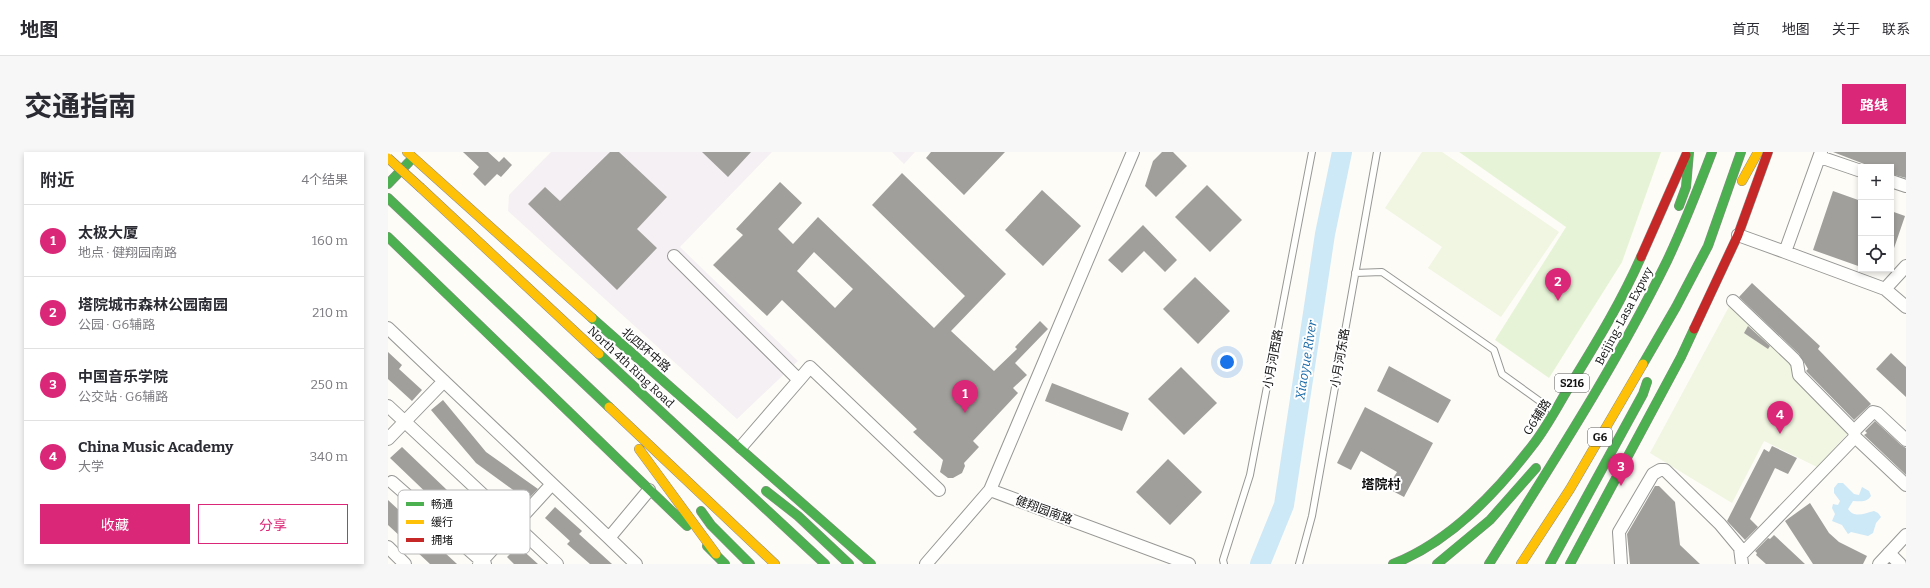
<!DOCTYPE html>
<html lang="zh">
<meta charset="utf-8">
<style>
body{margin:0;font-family:Bitter,"Noto Sans SC",serif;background:#f7f7f7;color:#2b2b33}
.controls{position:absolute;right:12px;top:12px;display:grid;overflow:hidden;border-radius:0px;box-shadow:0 2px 6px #0003}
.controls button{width:36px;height:36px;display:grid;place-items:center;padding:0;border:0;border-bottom:1px solid #e1e1e2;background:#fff;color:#2b2b33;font:20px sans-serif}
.you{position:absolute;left:839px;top:210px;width:14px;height:14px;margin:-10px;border:3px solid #fff;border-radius:50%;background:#1a73e8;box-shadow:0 0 0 6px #1a73e833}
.badge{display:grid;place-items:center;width:26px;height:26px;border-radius:50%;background:#db2777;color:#fff;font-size:13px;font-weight:700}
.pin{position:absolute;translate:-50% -33px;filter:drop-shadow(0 1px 2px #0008)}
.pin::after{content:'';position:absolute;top:21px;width:14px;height:12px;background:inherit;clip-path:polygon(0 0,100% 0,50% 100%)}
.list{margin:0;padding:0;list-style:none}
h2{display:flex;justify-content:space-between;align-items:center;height:52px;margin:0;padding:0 16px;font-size:17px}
h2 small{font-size:13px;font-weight:400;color:#7c7c81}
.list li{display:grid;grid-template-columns:26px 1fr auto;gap:12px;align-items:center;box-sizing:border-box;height:72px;padding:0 16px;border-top:1px solid #e1e1e2}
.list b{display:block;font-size:15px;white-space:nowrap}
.list p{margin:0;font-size:13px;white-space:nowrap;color:#7c7c81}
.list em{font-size:13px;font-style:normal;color:#7c7c81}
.actions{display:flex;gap:8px;padding:12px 16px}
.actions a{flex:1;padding:9px 0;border:1px solid #db2777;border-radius:0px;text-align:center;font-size:14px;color:#db2777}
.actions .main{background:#db2777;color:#fff}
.icon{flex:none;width:22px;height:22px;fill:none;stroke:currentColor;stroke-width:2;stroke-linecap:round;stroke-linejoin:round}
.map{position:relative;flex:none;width:1518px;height:412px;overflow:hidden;border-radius:0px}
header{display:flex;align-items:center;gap:24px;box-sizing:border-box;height:56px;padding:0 20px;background:#fff;border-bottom:1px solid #e1e1e2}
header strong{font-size:19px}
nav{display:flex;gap:22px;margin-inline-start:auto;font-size:14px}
.intro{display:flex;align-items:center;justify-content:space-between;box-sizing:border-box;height:96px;padding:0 24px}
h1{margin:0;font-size:28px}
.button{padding:10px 18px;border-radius:0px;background:#db2777;color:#fff;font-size:14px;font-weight:700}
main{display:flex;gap:24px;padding:0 24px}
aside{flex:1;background:#fff;border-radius:0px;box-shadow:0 2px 6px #0003}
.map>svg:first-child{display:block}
</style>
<header>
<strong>地图</strong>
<nav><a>首页</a><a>地图</a><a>关于</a><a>联系</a></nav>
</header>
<div class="intro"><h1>交通指南</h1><a class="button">路线</a></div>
<main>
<aside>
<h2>附近<small>4个结果</small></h2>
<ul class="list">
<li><span class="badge">1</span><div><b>太极大厦</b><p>地点 · 健翔园南路</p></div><em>160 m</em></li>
<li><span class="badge">2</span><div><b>塔院城市森林公园南园</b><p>公园 · G6辅路</p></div><em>210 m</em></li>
<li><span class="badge">3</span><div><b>中国音乐学院</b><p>公交站 · G6辅路</p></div><em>250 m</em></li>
<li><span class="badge">4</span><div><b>China Music Academy</b><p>大学</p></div><em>340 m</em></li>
</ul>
<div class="actions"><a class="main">收藏</a><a>分享</a></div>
</aside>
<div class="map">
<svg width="1518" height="412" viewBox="0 0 1518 412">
<rect width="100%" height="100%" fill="#fdfcf7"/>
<path fill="#f5f0f3" d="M163,0h221l-92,95 118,114 -61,58 -229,-208 1,-16z
M504,0h23l-11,12z"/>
<path fill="#e7f3d7" d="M1071,0h202l-39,110 -73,116 -54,-38 71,-113z"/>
<path fill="#f0f6e1" d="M1034,0h20l117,80 -58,85 -73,-49 14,-21 -57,-39z
M1343,151l62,59 57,69 -33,36 -53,-26 -32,62 -82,-50z"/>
<path fill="#cde8f7" d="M1450,331h5l11,11 5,1 3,-8 7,4 2,5c-5,7 -10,5 -18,5l-5,8c7,10 17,4 26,2l4,2 3,4 -5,6 -3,10 -5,3 -17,-4 -3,2 -6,-9 -10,-4 3,-7 -3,-6 1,-4 5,1 2,-4 -6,-8v-5z"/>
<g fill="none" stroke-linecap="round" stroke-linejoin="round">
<path stroke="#cde8f7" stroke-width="20" d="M872,412l24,-59 41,-271 17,-82"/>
</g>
<path fill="#a19f9c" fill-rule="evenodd" d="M75,0h25l11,10 5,-5 8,8 -11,12 -4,-3 -12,12 -12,-12 6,-7z
M222,0h9l48,45 -30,32 20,19 -40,42 -89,-86 17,-17 15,14z
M314,0h49l-23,25z
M543,0h74l-41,43 -38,-37z
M774,0h11l14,14 -31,31 -11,-11 8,-25z
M1445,0h73v26l-15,-4v-7h-19z
M514,21l104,101 -55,57 43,40 23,-22 -2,-2 25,-26 8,8 -33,34 12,12 -14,13 5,5 -45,48 6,6 -15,16 1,3 -3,7 -9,5h-5l-8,-6 3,-12 -30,-28 4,-3 -135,-129 -15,16 -54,-51 30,-30 -7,-6 44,-47 22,21 -24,26 15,15 25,-27 116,111 31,-32 -93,-91zM426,100l39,37 -18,19 -38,-37z
M819,33l35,35 -32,32 -35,-35z
M654,38l39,36 -38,40 -38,-36z
M1445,39l28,10v66l-48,-17z
M1503,59l14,5 -13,38 -1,-1z
M755,73l34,35 -12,12 -21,-21 -22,22 -14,-13z
M807,125l35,34 -32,33 -35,-35z
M1364,131l68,63 -2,3 53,55 -17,16 -48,-49 2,-2 -9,-15 -60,-57z
M1360,174l22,20 -2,3 -24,-16z
M0,200l14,13 -3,4 23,21 -10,11 -24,-22z
M1503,201l15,14v30l-30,-28z
M1001,214l62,34 -13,23 -61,-32z
M793,215l36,36 -33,32 -36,-36z
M664,231l77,30 -7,18 -77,-30z
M55,248l43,52 52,37 -11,11 -51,-37 -45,-53z
M977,255l68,36 -29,54 -17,-9 10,-16 -36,-21 -10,19 -14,-7z
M1487,269l26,24 5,3v27l-42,-40 3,-2 -2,-2z
M1384,294l25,12 -9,16 -13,-6 -25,51 8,8 -13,13 -18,-19 37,-72 5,3z
M14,295l68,65 3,-3 23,23 -12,13 -22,-22 -2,2 -70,-67z
M780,307l34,33 -32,33 -34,-33z
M1267,334h4l16,16 5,43 20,19h-70l-3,-30z
M0,348l69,64h-27l-42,-39z
M1422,351l19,30 10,9 28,14 -4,8h-50l-28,-43z
M167,355l27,24 -3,3 33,30h-22l-23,-20 3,-3 -25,-23z
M1386,383l31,29h-39l-10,-9 1,-2 -2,-2 13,-13 2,1z
M130,394l20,18h-24l-7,-7z"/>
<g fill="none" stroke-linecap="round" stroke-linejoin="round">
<g stroke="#979795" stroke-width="8">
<path id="lane" d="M967,121l27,-1 112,78 8,24 50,36
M836,412l-1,-4 27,-85 62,-323
M911,412l13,-48 65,-364"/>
</g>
<g stroke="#979795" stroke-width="14">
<path id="street" d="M1432,5l41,14
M1503,29l15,5
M1350,83l47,17 36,-100
M1397,100l100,37 21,-23
M286,104l125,124 11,-13 129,123
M1497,137l21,18
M1345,149l61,58 3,4 2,12 55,56 1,6 51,48
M0,176l221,210
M0,254l169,158
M1466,279l19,-19 4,1 29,27
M0,287l56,-58
M353,295l58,-67
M4,330l93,82
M602,338l199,74
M0,395l17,17
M1501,401l11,11
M1354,402l113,-117
M91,412l73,-80
M248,412l-27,-26 40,-48
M538,412l64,-74 143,-338
M1233,412l-2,-32 34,-58 7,-4h5l55,54 20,24 2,16
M1491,412l27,-29"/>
</g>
<g stroke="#8e8d8b" stroke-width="10">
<path id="fast" d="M0,32l21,-22
M0,46l221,209
M1291,54l7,-19 3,-35
M0,85l299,289
M204,166l279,246
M211,202l226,210
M1255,212l33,-57 32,-61 33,-94
M378,339l32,25 51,48
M313,359l10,14 39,39
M319,394l18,18
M1005,412c57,-22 103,-71 139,-118 16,-20 28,-45 42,-67 24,-39 48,-79 67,-122
M1049,412l53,-44 46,-52
M1101,412c62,-99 126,-197 178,-303 17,-36 31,-72 45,-109
M1162,412l93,-170 4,-12
M1182,412l111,-207 13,-28"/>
</g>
<g stroke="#8e8d8b" stroke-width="10">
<path id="slow" d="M19,0l185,166
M1354,29l16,-29
M33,36l178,166
M221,255l166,157
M251,297l77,105
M1133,412l49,-75 73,-125"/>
</g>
<g stroke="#8e8d8b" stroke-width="10">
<path id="jam" d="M1253,105l45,-102
M1306,177l44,-94 30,-83"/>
</g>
<use href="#lane" stroke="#fffffe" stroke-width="6"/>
<use href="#street" stroke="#fffffe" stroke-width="12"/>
<use href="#fast" stroke="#4caf50" stroke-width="9"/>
<use href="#slow" stroke="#ffc107" stroke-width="9"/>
<use href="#jam" stroke="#c62828" stroke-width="9"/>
<g stroke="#858482" stroke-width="10" stroke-linecap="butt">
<path id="slow-bridge" d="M0,6l33,30"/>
</g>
<use href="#slow-bridge" stroke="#ffc107" stroke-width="9"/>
</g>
<g text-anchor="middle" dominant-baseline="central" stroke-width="4" stroke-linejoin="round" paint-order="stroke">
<g fill="#fff" stroke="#585858" stroke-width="1">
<rect x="1167" y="222" width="34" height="18" rx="3"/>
<rect x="1200" y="276" width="24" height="18" rx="3"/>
</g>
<g font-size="11" font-weight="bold" fill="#111">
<text x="1184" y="231">S216</text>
<text x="1212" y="285">G6</text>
</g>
<g font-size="12" fill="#111" stroke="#fff">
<text transform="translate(1236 164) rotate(-62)">Beijing-Lasa Expwy</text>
<text transform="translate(258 198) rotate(41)">北四环中路</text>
<text transform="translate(952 206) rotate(-80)">小月河东路</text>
<text transform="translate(885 207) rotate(-79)">小月河西路</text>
<text transform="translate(243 215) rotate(43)">North 4th Ring Road</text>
<text transform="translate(1149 265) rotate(-57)">G6辅路</text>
<text transform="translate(656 358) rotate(20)">健翔园南路</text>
</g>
<g font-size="13" font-style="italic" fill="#1768a6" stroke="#fff">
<text transform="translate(918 208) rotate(-81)">Xiaoyue River</text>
</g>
<g font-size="13" font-weight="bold" fill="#111" stroke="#fff">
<text x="993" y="332">塔院村</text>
</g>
</g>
<rect x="10" y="338" width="132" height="64" rx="6" fill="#fff" stroke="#b8b8b8" stroke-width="1"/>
<rect x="18" y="350" width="18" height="4" fill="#4caf50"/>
<rect x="18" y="368" width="18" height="4" fill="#ffc107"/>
<rect x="18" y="386" width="18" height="4" fill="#c62828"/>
<g font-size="11" fill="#111">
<text x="43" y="356">畅通</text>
<text x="43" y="374">缓行</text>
<text x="43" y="392">拥堵</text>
</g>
</svg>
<div class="controls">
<button>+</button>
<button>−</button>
<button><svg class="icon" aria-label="locate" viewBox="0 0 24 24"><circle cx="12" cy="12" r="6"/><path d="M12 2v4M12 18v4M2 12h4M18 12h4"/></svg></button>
</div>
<div class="you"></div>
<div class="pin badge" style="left:577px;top:261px">1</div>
<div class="pin badge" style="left:1170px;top:149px">2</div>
<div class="pin badge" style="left:1233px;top:334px">3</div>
<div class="pin badge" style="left:1392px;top:282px">4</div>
</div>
</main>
